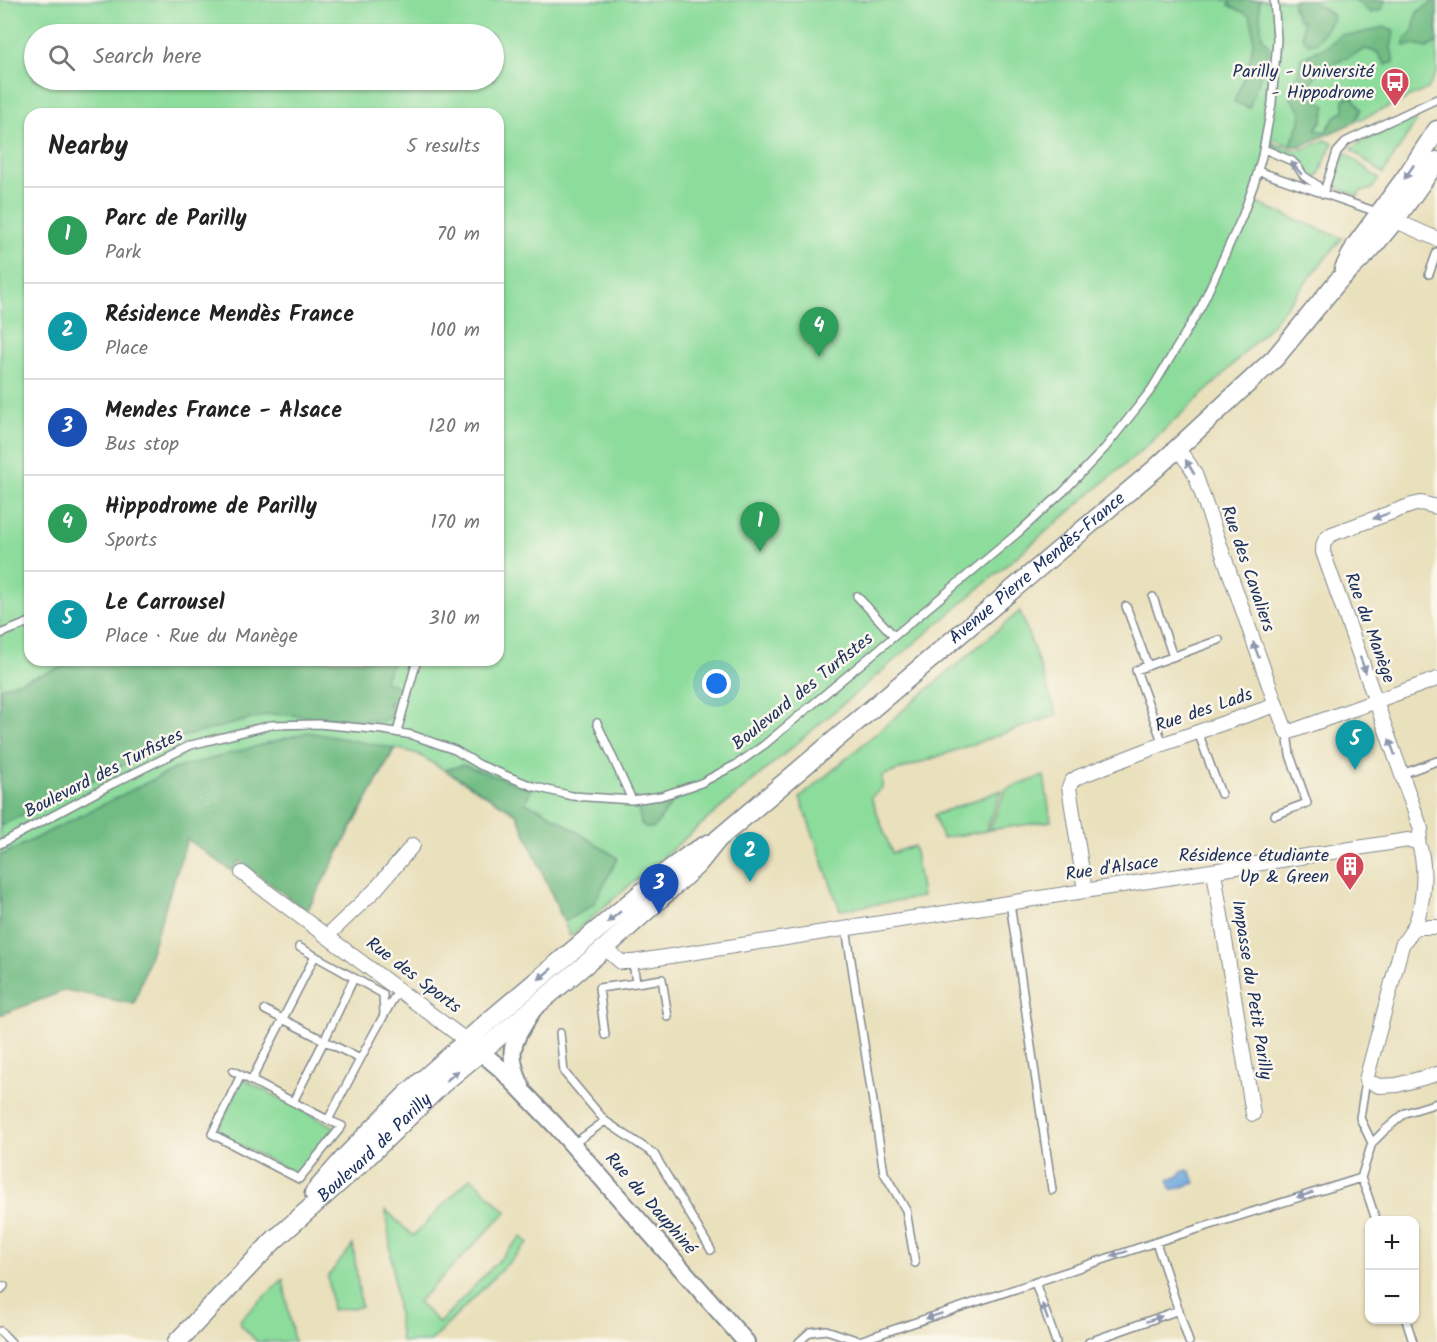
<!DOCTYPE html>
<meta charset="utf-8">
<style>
body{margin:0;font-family:Kalam,sans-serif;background:#f6f6f6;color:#222}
.controls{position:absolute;right:18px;bottom:18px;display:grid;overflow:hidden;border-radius:12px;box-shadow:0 2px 4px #0004}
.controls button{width:54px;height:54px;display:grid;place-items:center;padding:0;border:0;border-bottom:2px solid #e0e0e0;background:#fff;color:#222;font:30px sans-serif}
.you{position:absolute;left:717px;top:684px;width:21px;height:21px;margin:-15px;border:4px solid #fff;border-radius:50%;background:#1a73e8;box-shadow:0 0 0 9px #1a73e833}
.badge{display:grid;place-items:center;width:39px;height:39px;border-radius:50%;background:#d1495b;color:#fff;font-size:20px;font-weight:700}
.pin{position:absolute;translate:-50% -50px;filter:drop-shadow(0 2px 3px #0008)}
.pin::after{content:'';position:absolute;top:32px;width:21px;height:18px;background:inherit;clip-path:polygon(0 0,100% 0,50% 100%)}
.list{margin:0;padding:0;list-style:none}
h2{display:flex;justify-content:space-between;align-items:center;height:78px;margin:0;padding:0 24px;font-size:26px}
h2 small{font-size:20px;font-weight:400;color:#767676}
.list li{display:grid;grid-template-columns:39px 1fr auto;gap:18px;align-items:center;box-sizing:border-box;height:96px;padding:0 24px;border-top:2px solid #e0e0e0}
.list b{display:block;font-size:22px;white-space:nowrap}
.list p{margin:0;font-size:20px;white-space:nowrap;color:#767676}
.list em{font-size:20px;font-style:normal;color:#767676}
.icon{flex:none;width:33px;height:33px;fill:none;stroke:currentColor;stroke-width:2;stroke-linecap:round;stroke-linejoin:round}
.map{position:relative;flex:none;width:1437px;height:1342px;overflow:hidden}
.search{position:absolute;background:#fff;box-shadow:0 2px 4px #0004;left:24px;top:24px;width:480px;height:66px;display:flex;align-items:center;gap:15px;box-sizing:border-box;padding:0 21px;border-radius:33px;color:#767676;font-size:22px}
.panel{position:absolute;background:#fff;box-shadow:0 2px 4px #0004;left:24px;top:108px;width:480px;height:558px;border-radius:18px}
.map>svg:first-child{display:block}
</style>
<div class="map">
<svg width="1437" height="1342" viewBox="0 0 1437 1342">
<rect width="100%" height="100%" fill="#fbf7ec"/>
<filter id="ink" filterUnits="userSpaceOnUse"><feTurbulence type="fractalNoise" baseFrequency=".0167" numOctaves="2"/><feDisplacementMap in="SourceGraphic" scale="12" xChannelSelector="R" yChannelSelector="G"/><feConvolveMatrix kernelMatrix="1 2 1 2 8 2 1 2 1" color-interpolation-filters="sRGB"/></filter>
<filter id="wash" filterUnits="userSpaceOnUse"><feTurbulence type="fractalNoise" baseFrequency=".008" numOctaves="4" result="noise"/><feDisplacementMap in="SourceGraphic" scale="24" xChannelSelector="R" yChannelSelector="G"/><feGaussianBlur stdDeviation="1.35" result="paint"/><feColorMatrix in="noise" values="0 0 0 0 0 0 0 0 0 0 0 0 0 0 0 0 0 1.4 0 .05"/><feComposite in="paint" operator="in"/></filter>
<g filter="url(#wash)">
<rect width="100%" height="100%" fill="#e9e0bc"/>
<path fill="#8cdc9b" stroke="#54867c" stroke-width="1.5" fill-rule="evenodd" d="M0,0h1437v72l-9,17 -127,57h-11l-17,-7 -1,4c28,11 27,8 53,-3l8,3 -4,7 -12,29c-17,-6 -13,-15 -25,-22 -8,-4 -15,-5 -20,-12l-16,58 86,35 -70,86 -53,55 -70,65 -579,492 -53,-122 -99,-60 -23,-6 -88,163 -68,-50 -7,10 -45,-32 -53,165 -68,-14 -66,25zM34,34h460v46h-460zM30,114h468v546h-468z
M1413,118l4,2 -34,54 -32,-25 12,-8z
M1346,153l33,26 -7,10 -12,3 -1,4c-6,-3 -13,-4 -19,-7 -12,-8 0,-27 6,-36z
M1020,611l37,104 -175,61v12l-11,9 21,56 22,-7 8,51 -82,13 -40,-112z
M1044,776l7,45 -62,9 17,-41z
M1002,790l-16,41 -44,7 -8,-23z
M243,1079l92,48 -37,48 -82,-42z
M471,1177l35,35 -88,90 21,21 83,-87 6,7 -98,99h-29l-15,-132 27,26z
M353,1245l8,62 -29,3 -4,-34z
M283,1279l11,63h-37l-17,-18 1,-5z"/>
<path fill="#71bc83" stroke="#467670" stroke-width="1.5" d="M1231,0h28l3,37 7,9v15l-6,7 -14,40 -15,-6c10,-26 26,-57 16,-86l-21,-11z
M1293,0h20c4,7 14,9 21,17l-17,25 -9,2 -6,-7 1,-16 -5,-2 -5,-12z
M1355,0h30l-3,10 -11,3z
M1433,2h4v40l-10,6 -13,-3 -9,1v-7l8,-8 4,-19z
M1384,27l10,4 -3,17 3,14 -8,3 -9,-13 -11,-3 -48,22 -8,16 3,10 13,9 -4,14 -7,10 10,2 11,-16 8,-5v-12l8,-3 9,13 -6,13 -54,24h-11l10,-24 1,-10 -11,-15 8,-22 3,-16 28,-14 12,-11 12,1z
M84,660h310l-10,21 21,9c-3,10 -7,11 -17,13l5,8 -4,7 -9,3 -109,-7 -93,24 -178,88v-138z
M308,732l86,16 -87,163 -68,-50 -7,10 -45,-32 -53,165 -68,-14 -66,25v-159l174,-87z
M463,765l68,24 -6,14 18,7 75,48 -25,47 -29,17 -47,-108 -72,-44z
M674,800l-20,28h-7l-6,-4 -3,-16 4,-3z"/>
<path fill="#6ca7dd" stroke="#446b9e" stroke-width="1.5" d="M1188,1170l1,2h2l4,11 -23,7 -4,-10 13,-5v-3z"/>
</g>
<g filter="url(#ink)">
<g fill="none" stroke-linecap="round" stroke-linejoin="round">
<g stroke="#82888d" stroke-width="10">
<path id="service" d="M1264,149l28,12 5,5 7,10 13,9 6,9
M1258,171l119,41
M1323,194l14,-42 10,-11 90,-42
M1429,274l8,-22
M857,596l37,40
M1153,597l20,60
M1126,606l22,60
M0,634l30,-12
M597,723l35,77
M397,732l20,-72
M1198,732l23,62
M1163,744l-27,-74 83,-30
M1402,774l35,-13
M1275,815l32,-12 -17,-48 -3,-22
M0,844l112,-60 79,-39 80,-20 47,-1 65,6 29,5 43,15 25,15 52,21 40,10 60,4 29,-4 40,-13 36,-19 27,-19 255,-213 44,-40 42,-44 46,-58 50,-83 41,-90 13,-36 7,-25 10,-53 5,-64 -3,-39
M1010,903l42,287
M846,928l38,245 22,37 9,53
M299,947l84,47 1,20
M633,962l3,21 26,-4 6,38
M265,1010l95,49
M560,1033l4,39 41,49 -33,24
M605,1035l-6,-47 37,-5
M233,1071l95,49 45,-85 20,-36 7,-9
M241,1075l-29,59 87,45 43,-53 -14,-6
M1366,1080l-6,38 12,25
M251,1081l64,-125
M293,1102l31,-61 30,-63
M605,1121l49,33 57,96
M1376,1220l-9,-27 -6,-15 11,-35 12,-12 21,-18 32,-10
M1156,1242l33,100
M1035,1282l21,60
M0,1290l4,-4
M1406,1320l7,22
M0,1331l11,11
M799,1342l11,-10 16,-2 33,11 297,-99 205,-64
M1089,1342l90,-32"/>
</g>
<g stroke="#82888d" stroke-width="16">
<path id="minor" d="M1387,217l50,22
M1177,448l12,16 6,10 81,231
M1418,842l3,-13 -98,-277c0,-9 1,-13 9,-18l80,-29 9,-2 16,4
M1214,872l39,242
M242,873l225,168
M1085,891l-16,-104 3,-6 6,-4 85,-33 113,-39 11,28 150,-54
M1415,927h22
M327,936l48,-46 38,-45
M605,948l16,14h12l775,-122 10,2c9,23 6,61 -3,83 -3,7 -9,14 -13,20l-36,135 13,6 18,-1 40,-11"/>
</g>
<g stroke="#82888d" stroke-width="20">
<path id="tertiary" d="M470,1043l30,25 55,57 191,217
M521,1086c-16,-36 -8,-44 11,-75"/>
</g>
<g stroke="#82888d" stroke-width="21">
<g id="secondary">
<path d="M1344,269l12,-24 50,-68 31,-47"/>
<path d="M314,1193l34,-39 58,-59 82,-73 177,-149 27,-20 16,-9"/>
<path id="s1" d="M270,1244l91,-81 81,-79 163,-136 48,-43 45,-41 20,-25 437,-370 120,-111 63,-77 32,-31 25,-30 42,-59"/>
<path d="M177,1342l100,-105"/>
</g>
</g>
<use href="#service" stroke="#fff" stroke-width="7"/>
<use href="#minor" stroke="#fff" stroke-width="14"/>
<use href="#tertiary" stroke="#fff" stroke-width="16"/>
<use href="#secondary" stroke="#fff" stroke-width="18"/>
</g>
<defs><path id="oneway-solid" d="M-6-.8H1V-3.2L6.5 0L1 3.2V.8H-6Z" transform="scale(1.5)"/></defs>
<g fill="#8d97ae">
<use href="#oneway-solid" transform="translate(1296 168) rotate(-132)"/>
<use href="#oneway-solid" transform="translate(1409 172) rotate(124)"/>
<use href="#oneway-solid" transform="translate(1190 467) rotate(-121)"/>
<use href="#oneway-solid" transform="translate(1381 516) rotate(160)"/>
<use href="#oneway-solid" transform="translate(1256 650) rotate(-110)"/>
<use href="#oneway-solid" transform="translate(1363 665) rotate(70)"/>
<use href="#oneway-solid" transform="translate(1392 747) rotate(-110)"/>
<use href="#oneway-solid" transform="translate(614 917) rotate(140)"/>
<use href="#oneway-solid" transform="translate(545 974) rotate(140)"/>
<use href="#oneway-solid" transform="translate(452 1076) rotate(-40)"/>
<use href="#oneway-solid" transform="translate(1305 1195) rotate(163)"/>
<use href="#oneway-solid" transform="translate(1119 1254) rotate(162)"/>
<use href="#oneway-solid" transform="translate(1045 1312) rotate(-109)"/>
<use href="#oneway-solid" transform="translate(934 1316) rotate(162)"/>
<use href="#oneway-solid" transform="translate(1154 1319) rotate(-19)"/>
</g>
</g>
<defs>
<g id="bus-pin" transform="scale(1.5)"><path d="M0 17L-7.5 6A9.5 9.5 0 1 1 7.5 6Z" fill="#d1495b" stroke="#fbf7ec"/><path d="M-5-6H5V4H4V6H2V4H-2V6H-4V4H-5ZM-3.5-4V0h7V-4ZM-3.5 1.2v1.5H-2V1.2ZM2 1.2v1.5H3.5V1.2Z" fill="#fff"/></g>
<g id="building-pin" transform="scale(1.5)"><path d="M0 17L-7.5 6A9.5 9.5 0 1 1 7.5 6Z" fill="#d1495b" stroke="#fbf7ec"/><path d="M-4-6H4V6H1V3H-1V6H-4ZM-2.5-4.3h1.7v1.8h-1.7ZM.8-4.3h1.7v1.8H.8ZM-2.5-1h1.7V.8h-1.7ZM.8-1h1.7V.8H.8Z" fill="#fff"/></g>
</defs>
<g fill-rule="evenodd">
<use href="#bus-pin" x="1395" y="82"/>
<use href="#building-pin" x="1350" y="866"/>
</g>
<g text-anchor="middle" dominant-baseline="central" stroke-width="5" stroke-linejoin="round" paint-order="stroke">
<g font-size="18" fill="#1b2f5e" stroke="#fbf7ec" text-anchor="end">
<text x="1374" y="72">Parilly - Université<tspan x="1374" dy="21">- Hippodrome</tspan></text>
<text x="1329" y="856">Résidence étudiante<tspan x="1329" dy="21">Up &amp; Green</tspan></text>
</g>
<g font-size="18" fill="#1b2f5e" stroke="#fbf7ec">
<text stroke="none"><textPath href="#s1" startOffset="1023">Avenue Pierre Mendès-France</textPath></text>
<text transform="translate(1247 569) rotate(71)">Rue des Cavaliers</text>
<text transform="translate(1369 628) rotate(70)">Rue du Manège</text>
<text transform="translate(803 692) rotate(-39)">Boulevard des Turfistes</text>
<text transform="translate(1204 711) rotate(-19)">Rue des Lads</text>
<text transform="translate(104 774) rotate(-27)">Boulevard des Turfistes</text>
<text transform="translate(1112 869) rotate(-8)">Rue d'Alsace</text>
<text transform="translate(413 976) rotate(37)">Rue des Sports</text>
<text transform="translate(1251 990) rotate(81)">Impasse du Petit Parilly</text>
<text stroke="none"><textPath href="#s1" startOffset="142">Boulevard de Parilly</textPath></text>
<text transform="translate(650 1204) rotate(49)">Rue du Dauphiné</text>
</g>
</g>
</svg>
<div class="controls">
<button>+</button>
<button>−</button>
</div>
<div class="you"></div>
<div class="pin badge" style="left:760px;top:552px;background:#2e9e5b">1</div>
<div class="pin badge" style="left:750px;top:882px;background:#0f9aa8">2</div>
<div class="pin badge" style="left:659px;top:914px;background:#1a4fb4">3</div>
<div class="pin badge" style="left:819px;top:357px;background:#2e9e5b">4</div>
<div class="pin badge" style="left:1355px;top:770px;background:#0f9aa8">5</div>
<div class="search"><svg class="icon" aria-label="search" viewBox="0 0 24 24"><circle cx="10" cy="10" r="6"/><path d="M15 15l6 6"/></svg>Search here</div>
<section class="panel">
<h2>Nearby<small>5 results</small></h2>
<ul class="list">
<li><span class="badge" style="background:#2e9e5b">1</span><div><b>Parc de Parilly</b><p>Park</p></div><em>70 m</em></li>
<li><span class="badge" style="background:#0f9aa8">2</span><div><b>Résidence Mendès France</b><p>Place</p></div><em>100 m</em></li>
<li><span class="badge" style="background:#1a4fb4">3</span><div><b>Mendes France - Alsace</b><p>Bus stop</p></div><em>120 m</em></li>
<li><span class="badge" style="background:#2e9e5b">4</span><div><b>Hippodrome de Parilly</b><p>Sports</p></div><em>170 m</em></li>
<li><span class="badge" style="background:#0f9aa8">5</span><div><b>Le Carrousel</b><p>Place · Rue du Manège</p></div><em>310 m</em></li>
</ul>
</section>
</div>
